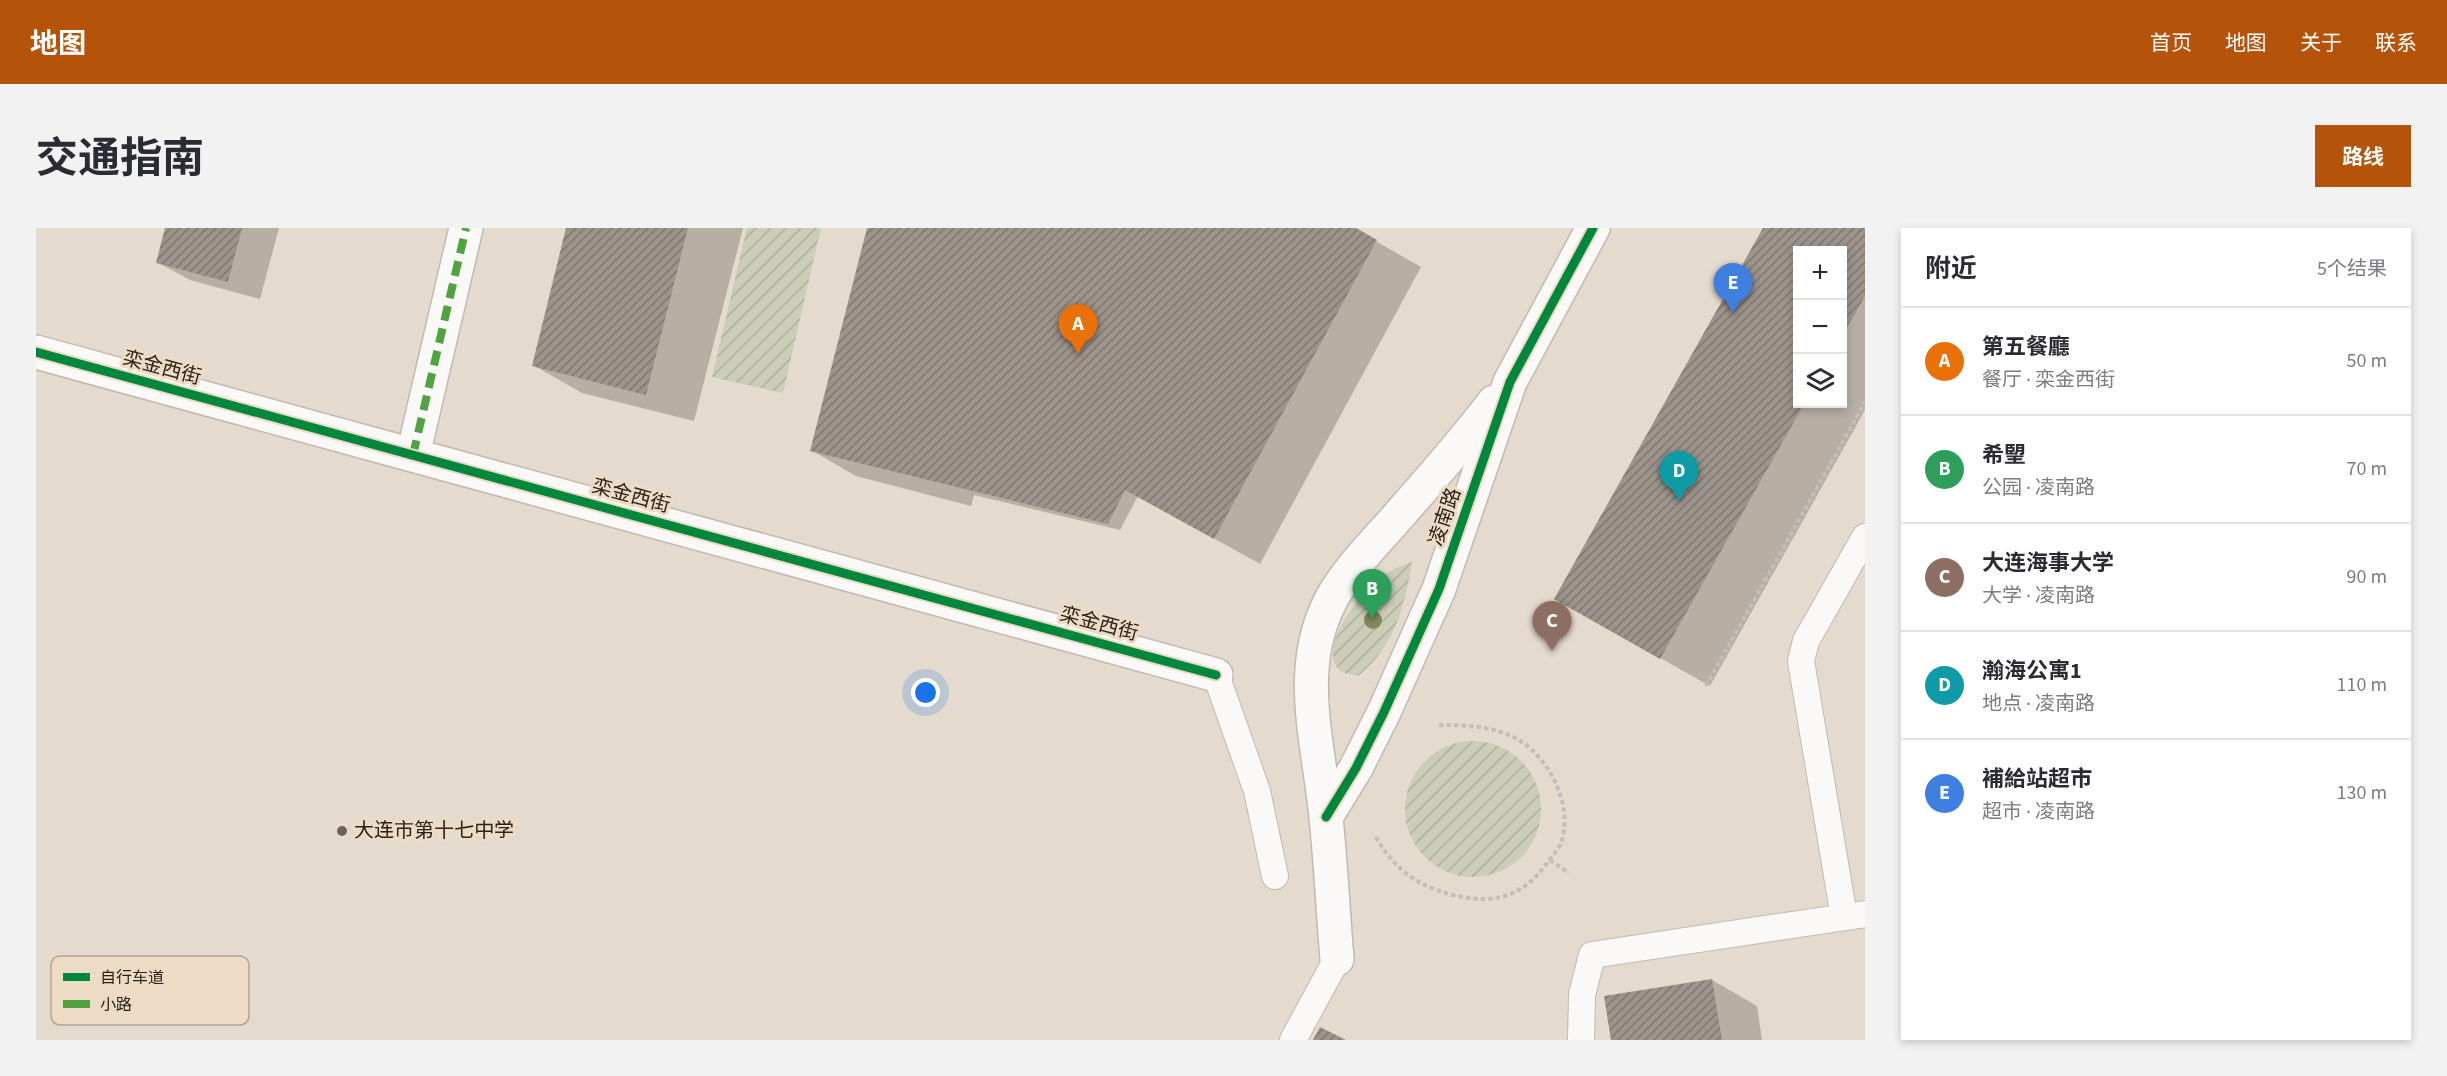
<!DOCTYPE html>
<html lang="zh">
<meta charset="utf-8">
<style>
body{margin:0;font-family:"Source Sans 3","Noto Sans SC",sans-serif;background:#f2f2f3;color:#2b2b33}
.controls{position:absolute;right:18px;top:18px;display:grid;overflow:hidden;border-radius:0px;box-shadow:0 3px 9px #0003}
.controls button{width:54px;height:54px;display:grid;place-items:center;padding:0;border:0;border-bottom:2px solid #e1e1e2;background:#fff;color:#2b2b33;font:30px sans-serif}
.you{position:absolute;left:890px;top:465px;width:21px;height:21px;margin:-15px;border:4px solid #fff;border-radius:50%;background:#1a73e8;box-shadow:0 0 0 9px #1a73e833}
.badge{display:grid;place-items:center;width:39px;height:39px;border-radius:50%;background:#b45309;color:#fff;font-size:20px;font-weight:700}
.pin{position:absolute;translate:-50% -50px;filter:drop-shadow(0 2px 3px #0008)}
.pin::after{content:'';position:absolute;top:32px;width:21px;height:18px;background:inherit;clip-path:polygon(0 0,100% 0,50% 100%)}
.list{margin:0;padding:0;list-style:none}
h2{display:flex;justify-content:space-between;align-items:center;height:78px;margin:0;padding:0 24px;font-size:26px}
h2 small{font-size:20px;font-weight:400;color:#7c7c81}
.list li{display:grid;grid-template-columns:39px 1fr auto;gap:18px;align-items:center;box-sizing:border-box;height:108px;padding:0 24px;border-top:2px solid #e1e1e2}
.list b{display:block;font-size:22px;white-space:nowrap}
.list p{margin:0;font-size:20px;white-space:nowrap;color:#7c7c81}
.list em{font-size:20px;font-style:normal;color:#7c7c81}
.icon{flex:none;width:33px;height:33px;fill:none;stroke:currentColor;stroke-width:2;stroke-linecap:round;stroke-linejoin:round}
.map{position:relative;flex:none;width:1829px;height:812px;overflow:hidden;border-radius:0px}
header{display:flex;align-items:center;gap:36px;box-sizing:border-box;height:84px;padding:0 30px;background:#b45309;color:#fff}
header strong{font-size:28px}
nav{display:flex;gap:33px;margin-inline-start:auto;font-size:21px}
.intro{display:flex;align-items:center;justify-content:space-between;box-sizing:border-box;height:144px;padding:0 36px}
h1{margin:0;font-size:42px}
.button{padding:15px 27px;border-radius:0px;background:#b45309;color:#fff;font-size:21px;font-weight:700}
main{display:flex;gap:36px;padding:0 36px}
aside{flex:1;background:#fff;border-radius:0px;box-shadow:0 3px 9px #0003}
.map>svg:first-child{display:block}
</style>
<header>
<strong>地图</strong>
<nav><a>首页</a><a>地图</a><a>关于</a><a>联系</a></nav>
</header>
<div class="intro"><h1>交通指南</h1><a class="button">路线</a></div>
<main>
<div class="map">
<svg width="1829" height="812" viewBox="0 0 1829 812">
<defs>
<pattern id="garden-furrows" width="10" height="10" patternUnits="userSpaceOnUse" patternTransform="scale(1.5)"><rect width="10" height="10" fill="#cbcdb7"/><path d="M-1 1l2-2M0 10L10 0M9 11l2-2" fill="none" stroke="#aeb09d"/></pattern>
<pattern id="building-hatch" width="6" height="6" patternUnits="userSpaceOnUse" patternTransform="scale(1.5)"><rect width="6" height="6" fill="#9c938b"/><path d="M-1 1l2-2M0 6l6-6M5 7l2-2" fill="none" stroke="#7f7871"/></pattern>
</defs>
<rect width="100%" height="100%" fill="#e5dace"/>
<path fill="url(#garden-furrows)" d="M711,0h74l-38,165 -71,-16z
M1376,334c-7,44 -18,86 -54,114 -7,-2 -17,-2 -21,-9 -18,-27 29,-79 49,-93 7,-6 17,-8 26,-12z
M1369 581a68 68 0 1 1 136 0a68 68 0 1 1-136 0Z"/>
<path fill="#0003" fill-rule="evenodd" d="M130,0h113l-19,71 -70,-19 -33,-18z
M532,0h175l-49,193 -112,-28 -49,-28z
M832,0h485l68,39 -161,297 -122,-68 -18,34 -146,-35 -3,11 -115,-30 -45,-26z
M1729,0h100v182l-155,276 -105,-59zM1762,22h44v154h-44z
M1676,752l45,26 5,34h-150z"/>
<path fill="url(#building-hatch)" d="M129,0h77l-14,54 -72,-19z
M530,0h122l-42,167 -114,-29z
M831,0h489l21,12 -163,299 -89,-49 -17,34 -298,-73z
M1727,0h102v68l-23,40v-86h-44v154h6l-144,255 -106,-60z
M1676,751l10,61h-111l-7,-44z
M1284,799l26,13h-33z"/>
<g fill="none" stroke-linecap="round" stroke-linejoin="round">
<g stroke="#c2b9b0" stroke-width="28">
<path id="lane" d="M1180,447l41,116 18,85
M1808,689l-43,-256 5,-20 59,-104
M1257,812l44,-81
M1545,812l1,-45 10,-40 273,-41"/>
</g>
<g stroke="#c2b9b0" stroke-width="36">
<path id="street" d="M0,124l1180,323
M377,227l53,-227
M1290,589l30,-49 28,-56 55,-123 71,-207 83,-154
M1301,731c-4,-47 -6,-94 -11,-141 -7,-77 -34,-155 10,-227 16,-25 38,-48 58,-70 34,-39 69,-78 100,-119"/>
</g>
<path stroke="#c3beba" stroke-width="4" stroke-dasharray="4.5 3" stroke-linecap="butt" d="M1670,458l159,-284
M1340,609c18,32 41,49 77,58 41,10 70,2 95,-33 4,-6 10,-12 13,-19 13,-36 -11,-84 -42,-103 -24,-14 -53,-15 -80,-15
M1514,632l19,13"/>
<use href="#lane" stroke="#fbf9f8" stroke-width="26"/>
<use href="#street" stroke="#fbf9f8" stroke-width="33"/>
<path stroke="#51a240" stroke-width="8" stroke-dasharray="15 8" stroke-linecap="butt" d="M377,227l53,-227"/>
<g stroke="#eedbc5" stroke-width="13">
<path id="cycleway" d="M0,124l1180,323
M1290,589l30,-49 28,-56 55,-123 71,-207 83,-154"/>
</g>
<use href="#cycleway" stroke="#00873e" stroke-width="9"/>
</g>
<circle fill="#838a5e" cx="1337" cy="392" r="9"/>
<circle fill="#6b635a" stroke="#eedbc5" stroke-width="2" cx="306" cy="603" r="6"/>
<g text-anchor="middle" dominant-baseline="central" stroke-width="6" stroke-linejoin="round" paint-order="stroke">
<g font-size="20" fill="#2a231b" stroke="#eedbc5">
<text transform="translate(126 140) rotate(15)">栾金西街</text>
<text transform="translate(595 268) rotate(15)">栾金西街</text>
<text transform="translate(1409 289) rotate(-71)">凌南路</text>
<text transform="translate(1063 396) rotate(15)">栾金西街</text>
</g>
<g font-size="20" fill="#2a231b" stroke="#eedbc5" text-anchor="start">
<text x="318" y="603">大连市第十七中学</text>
</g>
</g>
<rect x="15" y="728" width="198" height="69" rx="9" fill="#eedbc5" stroke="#b3a492" stroke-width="1.5"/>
<rect x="27" y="745" width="27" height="8" fill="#00873e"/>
<rect x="27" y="772" width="27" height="8" fill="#51a240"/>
<g font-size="16" fill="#2a231b">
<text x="64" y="755">自行车道</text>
<text x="64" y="782">小路</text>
</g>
</svg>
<div class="controls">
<button>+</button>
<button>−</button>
<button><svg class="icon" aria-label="layers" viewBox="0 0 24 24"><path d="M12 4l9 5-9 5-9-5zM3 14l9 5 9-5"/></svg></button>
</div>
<div class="you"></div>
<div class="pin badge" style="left:1042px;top:126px;background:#e8710a">A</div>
<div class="pin badge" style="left:1336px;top:391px;background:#2e9e5b">B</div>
<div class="pin badge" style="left:1516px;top:423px;background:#8d6e63">C</div>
<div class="pin badge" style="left:1643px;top:273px;background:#0f9aa8">D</div>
<div class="pin badge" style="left:1697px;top:85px;background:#3f7fe0">E</div>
</div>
<aside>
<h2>附近<small>5个结果</small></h2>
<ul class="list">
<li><span class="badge" style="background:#e8710a">A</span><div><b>第五餐廳</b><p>餐厅 · 栾金西街</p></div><em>50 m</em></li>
<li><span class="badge" style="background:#2e9e5b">B</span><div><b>希朢</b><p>公园 · 凌南路</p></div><em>70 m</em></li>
<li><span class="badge" style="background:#8d6e63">C</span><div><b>大连海事大学</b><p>大学 · 凌南路</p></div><em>90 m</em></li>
<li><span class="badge" style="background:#0f9aa8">D</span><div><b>瀚海公寓1</b><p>地点 · 凌南路</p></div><em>110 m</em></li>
<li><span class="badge" style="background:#3f7fe0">E</span><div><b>補給站超市</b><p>超市 · 凌南路</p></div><em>130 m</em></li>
</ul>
</aside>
</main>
